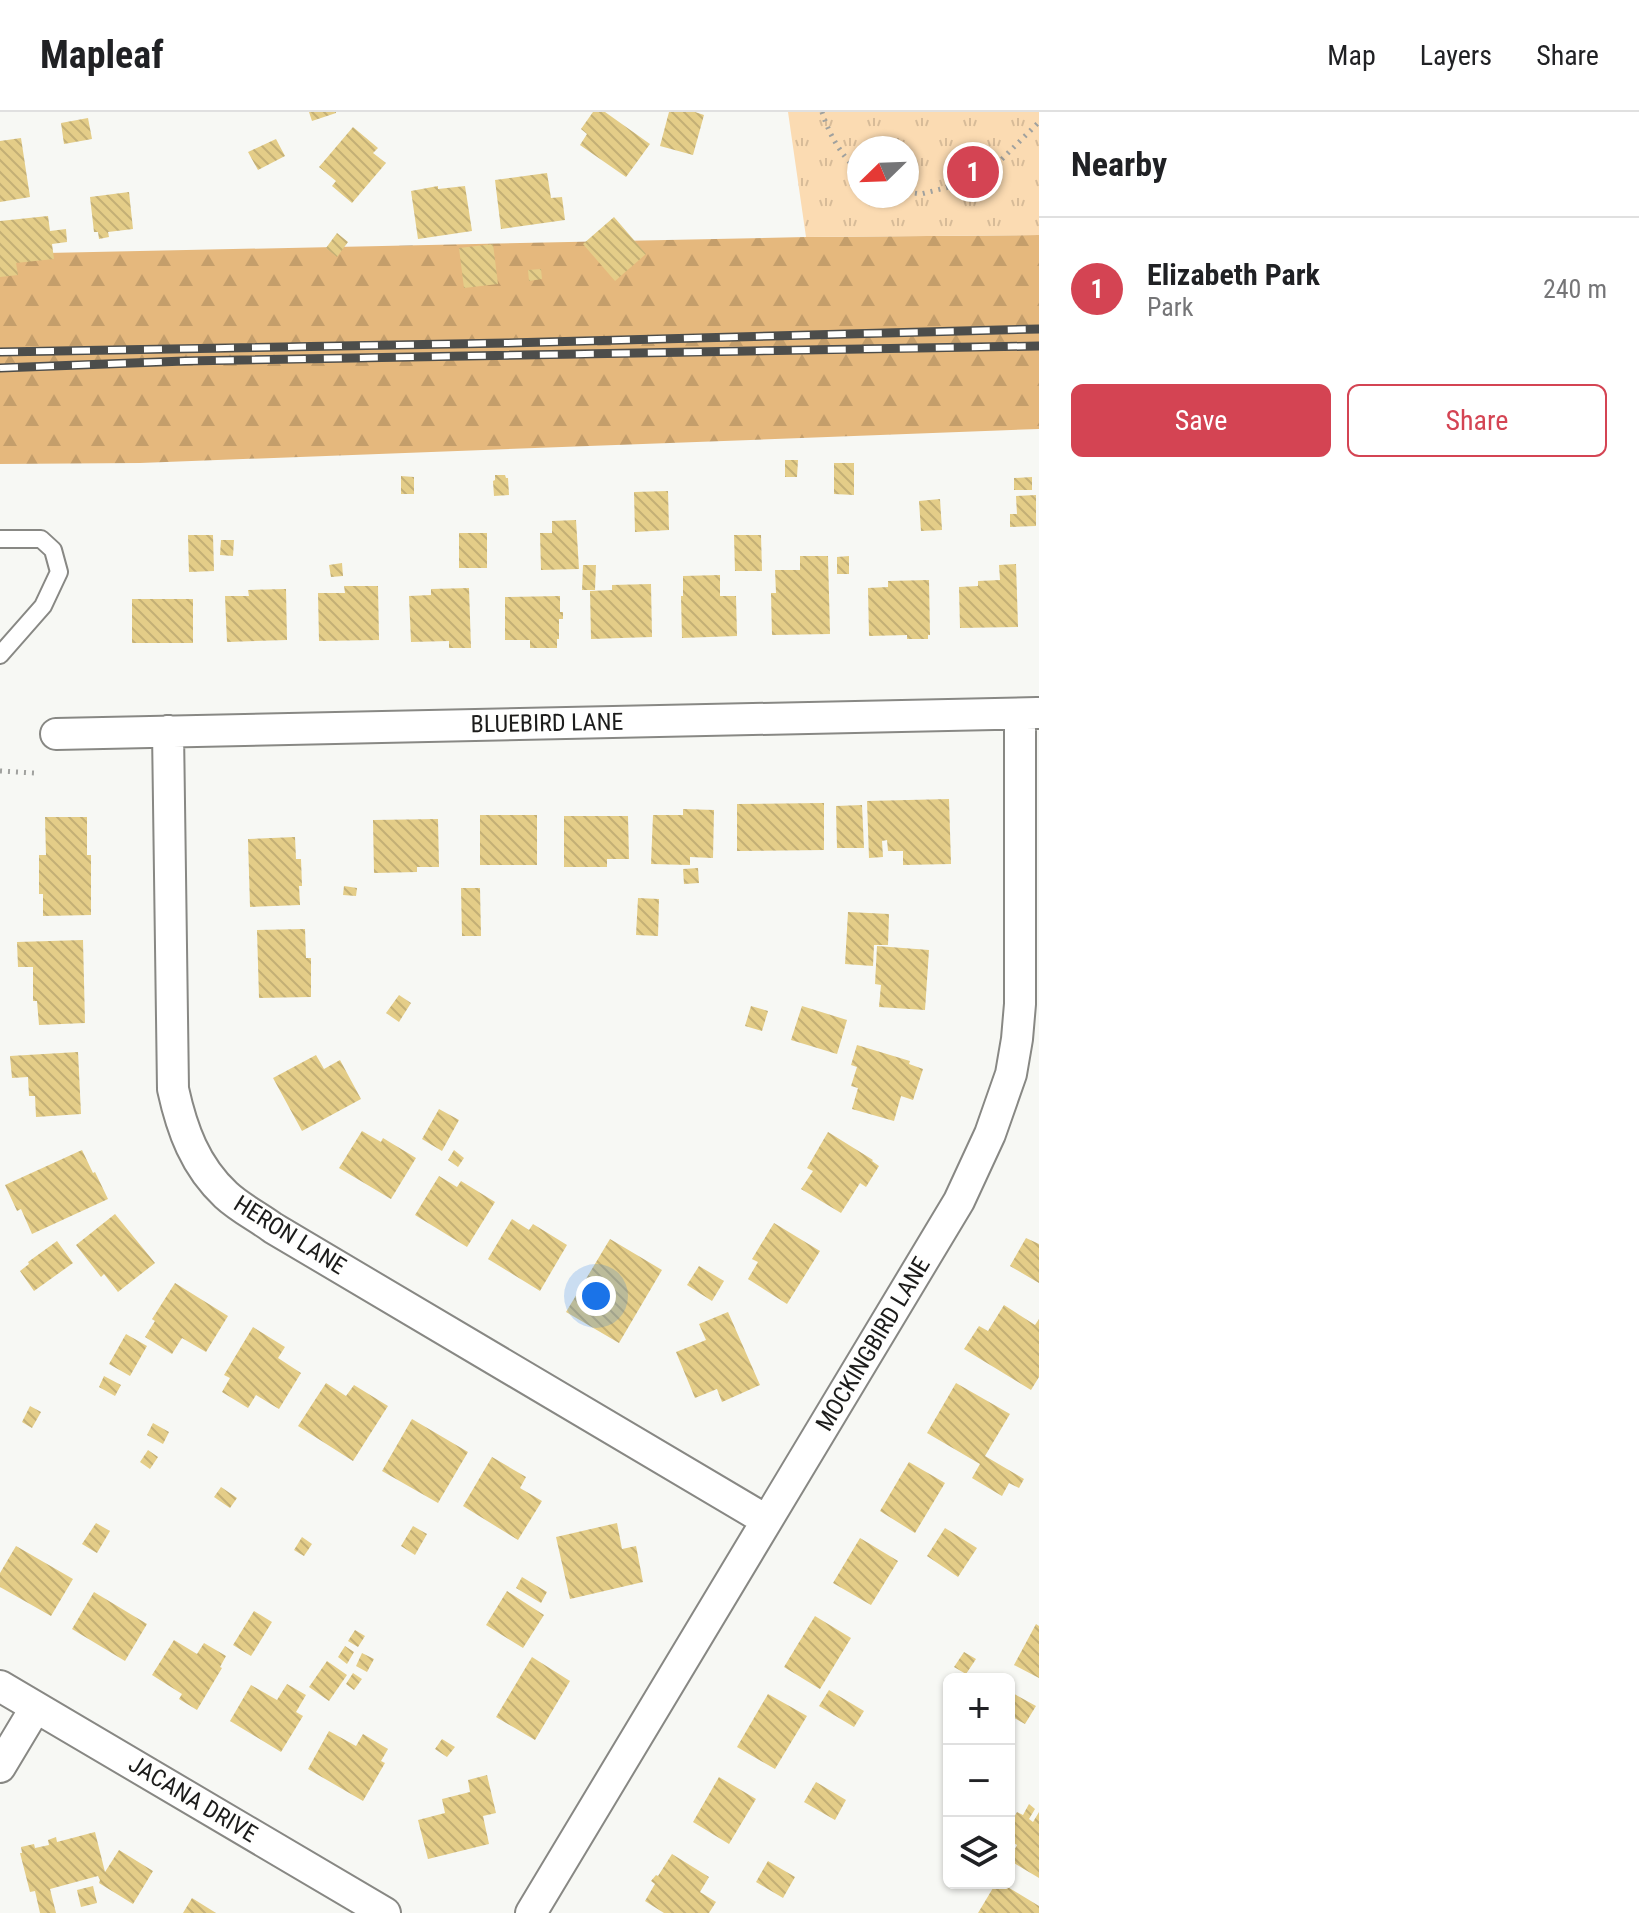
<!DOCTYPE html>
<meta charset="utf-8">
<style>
body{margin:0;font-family:"Roboto Condensed",sans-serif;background:#f2f2f2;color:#202124}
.controls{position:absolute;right:24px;bottom:24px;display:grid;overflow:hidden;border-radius:12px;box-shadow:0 2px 6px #0004}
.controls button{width:72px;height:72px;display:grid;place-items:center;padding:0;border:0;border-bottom:2px solid #e0e0e0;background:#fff;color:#202124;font:40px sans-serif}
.compass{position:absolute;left:847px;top:24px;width:72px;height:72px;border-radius:50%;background:#fff;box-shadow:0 2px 6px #0004;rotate:247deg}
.you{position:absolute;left:596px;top:1184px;width:28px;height:28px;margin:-20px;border:6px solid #fff;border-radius:50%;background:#1a73e8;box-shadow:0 0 0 12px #1a73e833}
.badge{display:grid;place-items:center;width:52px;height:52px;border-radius:50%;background:#d44453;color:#fff;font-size:26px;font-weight:700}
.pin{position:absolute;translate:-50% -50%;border:4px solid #fff;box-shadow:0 2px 8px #0006}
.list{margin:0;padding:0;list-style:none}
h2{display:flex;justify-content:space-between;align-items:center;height:104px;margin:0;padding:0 32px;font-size:34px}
h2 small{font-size:26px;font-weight:400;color:#757577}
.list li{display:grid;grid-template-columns:52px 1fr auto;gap:24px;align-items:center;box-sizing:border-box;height:144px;padding:0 32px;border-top:2px solid #e0e0e0}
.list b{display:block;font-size:30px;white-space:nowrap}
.list p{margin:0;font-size:26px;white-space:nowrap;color:#757577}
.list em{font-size:26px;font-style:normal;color:#757577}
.actions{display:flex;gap:16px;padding:24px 32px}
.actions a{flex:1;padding:18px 0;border:2px solid #d44453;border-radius:12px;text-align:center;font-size:28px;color:#d44453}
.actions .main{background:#d44453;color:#fff}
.icon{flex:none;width:44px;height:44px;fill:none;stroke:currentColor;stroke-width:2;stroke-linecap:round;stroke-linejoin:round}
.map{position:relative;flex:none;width:1039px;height:1801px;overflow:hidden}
header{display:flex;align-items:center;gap:48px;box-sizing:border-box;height:112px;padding:0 40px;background:#fff;border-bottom:2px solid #e0e0e0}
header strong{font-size:38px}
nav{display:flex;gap:44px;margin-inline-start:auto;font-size:28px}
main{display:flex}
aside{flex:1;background:#fff}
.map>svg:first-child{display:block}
</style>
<header>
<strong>Mapleaf</strong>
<nav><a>Map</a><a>Layers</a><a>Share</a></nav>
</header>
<main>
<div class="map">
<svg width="1039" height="1801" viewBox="0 0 1039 1801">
<defs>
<pattern id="forest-firs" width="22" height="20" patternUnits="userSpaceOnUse" patternTransform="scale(2)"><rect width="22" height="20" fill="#e5b87d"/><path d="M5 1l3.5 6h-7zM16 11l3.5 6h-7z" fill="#c49e6b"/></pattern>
<pattern id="park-tufts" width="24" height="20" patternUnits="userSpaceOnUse" patternTransform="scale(2)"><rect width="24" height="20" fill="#fbdbb2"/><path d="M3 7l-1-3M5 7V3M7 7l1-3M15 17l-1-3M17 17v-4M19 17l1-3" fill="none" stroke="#d7bb98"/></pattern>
<pattern id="building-back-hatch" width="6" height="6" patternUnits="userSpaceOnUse" patternTransform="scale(2)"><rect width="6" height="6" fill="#e4cd88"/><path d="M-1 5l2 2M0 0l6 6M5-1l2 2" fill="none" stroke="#c3af75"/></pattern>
</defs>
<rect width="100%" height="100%" fill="#f7f8f4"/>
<path fill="url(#forest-firs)" d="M1039,123v194l-899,34 -140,1v-210l806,-17z"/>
<path fill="url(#park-tufts)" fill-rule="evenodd" d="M788,0h251v123l-233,2zM859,36h48v48h-48z"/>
<path fill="url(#building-back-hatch)" d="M309,0h27v1l-24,8z
M593,0h12l45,32 -24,33 -46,-32 7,-11 -6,-5z
M669,0h26l9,3 -11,40 -33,-9z
M88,6l4,21 -28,5 -3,-21z
M353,15l25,21 -5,5 13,10 -34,40 -20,-17 4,-5 -17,-14z
M21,26l9,59 -30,5v-61z
M276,27l9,17 -27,14 -10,-18z
M547,61l4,25 11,-1 3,23 -64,9 -6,-49z
M438,74v3l27,-3 7,45 -54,8 -7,-48z
M129,80l4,37 -25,3 1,5 -10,2 -1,-7h-4l-4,-35z
M48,104l2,15 16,-2 1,13 -15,2 2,15 -38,4 2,12 -18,2v-56z
M614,105l32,37 -31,27 -32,-37z
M337,121l11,9 -11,15 -11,-9z
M493,132l5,40 -34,4 -5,-40z
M541,157l1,10 -13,2 -1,-11z
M785,348h13l-1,17h-12z
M834,351h20v32l-20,-1z
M495,363h10l1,3h2l1,17 -15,1 -1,-15 2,-1z
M401,364l13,1v17h-13z
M1032,365v13h-18v-12z
M668,379l1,39 -34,2 -1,-40z
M1036,383v31l-26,1v-13h7l-1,-18z
M940,387l2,31 -21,1 -2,-30z
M576,408l3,49 -38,1 -1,-37h12v-12z
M459,421h28v35h-28z
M188,423h25l1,36 -25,1z
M734,423h27l1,36h-27z
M221,428h13l-1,16 -13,-1z
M800,444h28l2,78 -58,1 -1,-42h5l-1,-23h25z
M849,444v18h-12v-17z
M342,451l1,13 -12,1 -2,-12z
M1016,452l2,63 -58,1 -1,-41 19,-1v-5l22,-1 -1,-15z
M583,453h13l-1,25h-13z
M720,463v21h16l1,40 -55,2 -1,-42h2v-20z
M929,468l1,55h-2v4h-21v-4l-38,1 -1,-48 20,-1v-6z
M651,472l1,53 -61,2 -1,-48 22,-1v-5z
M344,474h34l1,54 -60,1 -1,-48h27z
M469,476l2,60h-22v-7l-38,1 -2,-46 22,-1v-6z
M286,477l1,51 -60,2 -2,-46h24l-1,-6z
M560,484v16h3v7h-4v20h-2v9h-27v-8h-25v-43z
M132,487h61v44h-61z
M949,687l2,65 -48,1v-14h-15l-1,-11 -5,1 1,16 -14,1 -2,-57z
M824,691v47l-87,1v-47z
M862,693l2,43h-27l-1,-42z
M683,697l31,1 -1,48 -23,-1v8l-39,-1 2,-49h30z
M480,703h57v50h-57z
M564,704h64l1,43h-22v8h-43z
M45,705h42v38h4v60l-48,1v-22h-4v-39h7z
M438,707l1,48h-22v5l-43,1 -1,-53z
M295,725l1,22h5l1,27h-3l1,19 -50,2 -2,-68z
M698,756l1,15 -15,1 -1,-15z
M344,774l13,2 -1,8 -13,-1z
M461,776h19l1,48h-19z
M638,786l21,1 -1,37 -22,-1z
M848,800l41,2 -1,31h-14l-1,21 -28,-2z
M305,817l1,29h5v39l-52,1 -2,-68z
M83,828l2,83 -46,2 -2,-24h-4v-34h-15l-1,-25z
M877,834l52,4 -4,60 -46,-3 2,-22 -6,-1z
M399,883l12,8 -12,19 -13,-9z
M751,894l17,5 -6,20 -17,-5z
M802,894l45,14 -10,34 -46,-14z
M857,933l53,16 -1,3 14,5 -10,31 -12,-4 -7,25 -42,-12 6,-21 -7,-2 6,-19 -6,-2z
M78,940l3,62 -45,3 -1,-21h-6l-1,-19 -16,1 -2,-22z
M316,943l8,14 16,-9 21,39 -59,32 -29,-53z
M439,997l20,11 -17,31 -20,-12z
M362,1019l19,11 2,-4 33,20 -25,41 -52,-31z
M828,1020l45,28 -1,1 7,5 -13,21 -6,-4 -19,30 -40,-24 12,-18 -6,-3z
M82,1038l11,23 2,-1 13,27 -76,35 -11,-25 -4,2 -12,-26z
M454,1038l10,8 -6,9 -10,-7z
M439,1064l18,11 4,-6 34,21 -28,45 -52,-32z
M115,1102l40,49 -37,29 -14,-18 -3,3 -25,-32z
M512,1107l17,11 4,-6 34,21 -27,46 -52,-32z
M774,1111l46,28 -33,53 -39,-25 10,-17 -6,-3z
M1026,1126l13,6v39l-29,-17z
M610,1127l52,31 -43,73 -53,-31z
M57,1129l16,22 -39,28 -14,-20 9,-7 -1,-2z
M699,1154l25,15 -12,20 -25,-16z
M175,1171l53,33 -22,36 -24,-14 -10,16 -27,-17 10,-16 -3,-2z
M1004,1193l31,20 4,-6v58l-8,13 -67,-41 15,-23 9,5z
M728,1200l32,73 -38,17 -5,-13 -22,9 -19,-46 30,-12 -7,-16z
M253,1215l32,20 -7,11 23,15 -22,36 -23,-14 -8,13 -26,-16 8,-14 -6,-3z
M126,1222l21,12 -17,30 -21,-12z
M104,1264l17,9 -6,11 -16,-9z
M326,1271l20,13 8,-11 34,21 -35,55 -55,-35z
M956,1271l54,31 -25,42 39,23 -5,9 -10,-5 -7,13 -30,-18 8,-14 -53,-31z
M30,1294l11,6 -9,16 -10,-6z
M412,1307l56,33 -30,51 -56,-32z
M153,1311l16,9 -6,12 -16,-9z
M148,1338l10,7 -8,12 -10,-7z
M492,1345l34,20 -6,11 22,13 -24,39 -55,-34z
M909,1350l36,21 -30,50 -35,-22z
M221,1375l16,11 -7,10 -16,-11z
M96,1411l14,8 -13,22 -15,-9z
M617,1411l5,26 14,-3 7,36 -73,17 -14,-62z
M413,1414l14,8 -12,21 -14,-9z
M945,1416l32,20 -19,29 -31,-21z
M302,1425l10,7 -8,12 -10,-6z
M860,1426l38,23 -27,44 -38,-22z
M16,1434l57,33 -22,37 -51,-29v-14z
M522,1465l25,15 -6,11 -25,-15z
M507,1479l37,24 -21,33 -37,-23z
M94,1480l53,32 -22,37 -53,-32z
M254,1499l18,11 -21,34 -18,-11z
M815,1504l36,22 -31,51 -36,-22z
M1036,1512l3,2v52l-25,-13z
M355,1518l10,6 -7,11 -10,-6z
M174,1528l23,14 7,-11 22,13 -6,11 2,1 -25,42 -18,-11 3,-5 -30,-19z
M345,1534l9,6 -7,12 -9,-7z
M964,1540l12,7 -10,15 -12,-7z
M362,1541l12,6 -7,13 -11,-6z
M532,1545l38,24 -35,59 -39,-23z
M327,1549l20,14 -18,26 -20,-14z
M353,1561l9,6 -8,11 -8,-6z
M287,1572l19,11 -10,17 7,4 -22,36 -51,-31 21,-36 26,15z
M829,1578l35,21 -10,16 -35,-21z
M1009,1579l27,15 -11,18 -16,-9z
M768,1582l39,22 -32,53 -38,-22z
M329,1619l27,15 7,-12 25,15 -7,12 4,2 -22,38 -55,-32z
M442,1627l13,8 -8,10 -12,-8z
M487,1663l9,38 -13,3 6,28 -61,15 -10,-39 27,-7 -3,-14 28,-7 -2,-12z
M719,1665l37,22 -27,45 -36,-22z
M816,1670l30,18 -11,20 -31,-18z
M1029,1692l6,5 -6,10 4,3 6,-10v66l-30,-18 8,-15 -8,-5v-14l8,-14 6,3z
M95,1720l10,40 14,-22 34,21 -20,33 -34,-21 1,-3 -2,-4 -48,13 6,24h-16l-5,-22 -5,1 -10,-39h2l-1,-6 13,-3 1,4 14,-3 -1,-5 8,-3 1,5z
M672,1742l37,23 -9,15 16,10 -7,11h-45l-19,-12 10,-17 -4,-3 5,-6 2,1z
M768,1749l27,16 -12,21 -27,-16z
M996,1771h5l38,23v7h-61z
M93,1774l4,17 -16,4 -4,-17z
M192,1786l24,15h-33z"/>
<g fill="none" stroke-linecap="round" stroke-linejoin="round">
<g stroke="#888884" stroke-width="20">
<path id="lane" d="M0,427h41l12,11 6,22 -16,34 -43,49"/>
</g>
<g stroke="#888884" stroke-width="34">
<path id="street" d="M168,619l5,358c9,41 22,77 53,106 14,13 32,22 47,33l493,292
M56,622l981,-21
M0,1574l385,227
M0,1655l36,-60
M531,1801l428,-712 31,-67 21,-60 6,-35 3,-35v-290"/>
</g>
<path stroke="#a0a19e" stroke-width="5" stroke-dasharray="2 6" stroke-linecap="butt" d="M822,0c7,22 19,44 37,59
M907,80l14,2 40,-10 28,-12 50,-50
M0,659l34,2"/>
<use href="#lane" stroke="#fff" stroke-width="16"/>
<use href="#street" stroke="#fff" stroke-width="30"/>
<g stroke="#4c4d4b" stroke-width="9">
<path id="rail" d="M0,240l507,-9 532,-14
M0,256l185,-7 854,-15"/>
</g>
<use href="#rail" stroke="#fffffe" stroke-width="6" stroke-dasharray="18" stroke-linecap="butt"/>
</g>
<g text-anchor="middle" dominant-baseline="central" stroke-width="6" stroke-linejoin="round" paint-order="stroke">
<g font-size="24" fill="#1c1c1b" stroke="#fffffe">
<text transform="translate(547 611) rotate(-1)">BLUEBIRD LANE</text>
<text transform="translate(290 1123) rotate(32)">HERON LANE</text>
<text transform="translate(873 1232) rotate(-59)">MOCKINGBIRD LANE</text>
<text transform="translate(193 1687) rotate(31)">JACANA DRIVE</text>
</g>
</g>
</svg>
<div class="controls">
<button>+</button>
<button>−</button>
<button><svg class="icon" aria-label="layers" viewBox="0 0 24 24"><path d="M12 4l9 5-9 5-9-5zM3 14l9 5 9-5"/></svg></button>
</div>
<svg class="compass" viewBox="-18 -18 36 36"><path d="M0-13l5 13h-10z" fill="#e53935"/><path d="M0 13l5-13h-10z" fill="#757577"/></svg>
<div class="you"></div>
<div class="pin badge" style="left:973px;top:60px">1</div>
</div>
<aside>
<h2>Nearby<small></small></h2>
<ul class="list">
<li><span class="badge">1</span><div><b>Elizabeth Park</b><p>Park</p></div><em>240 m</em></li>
</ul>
<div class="actions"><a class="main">Save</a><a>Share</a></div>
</aside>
</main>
